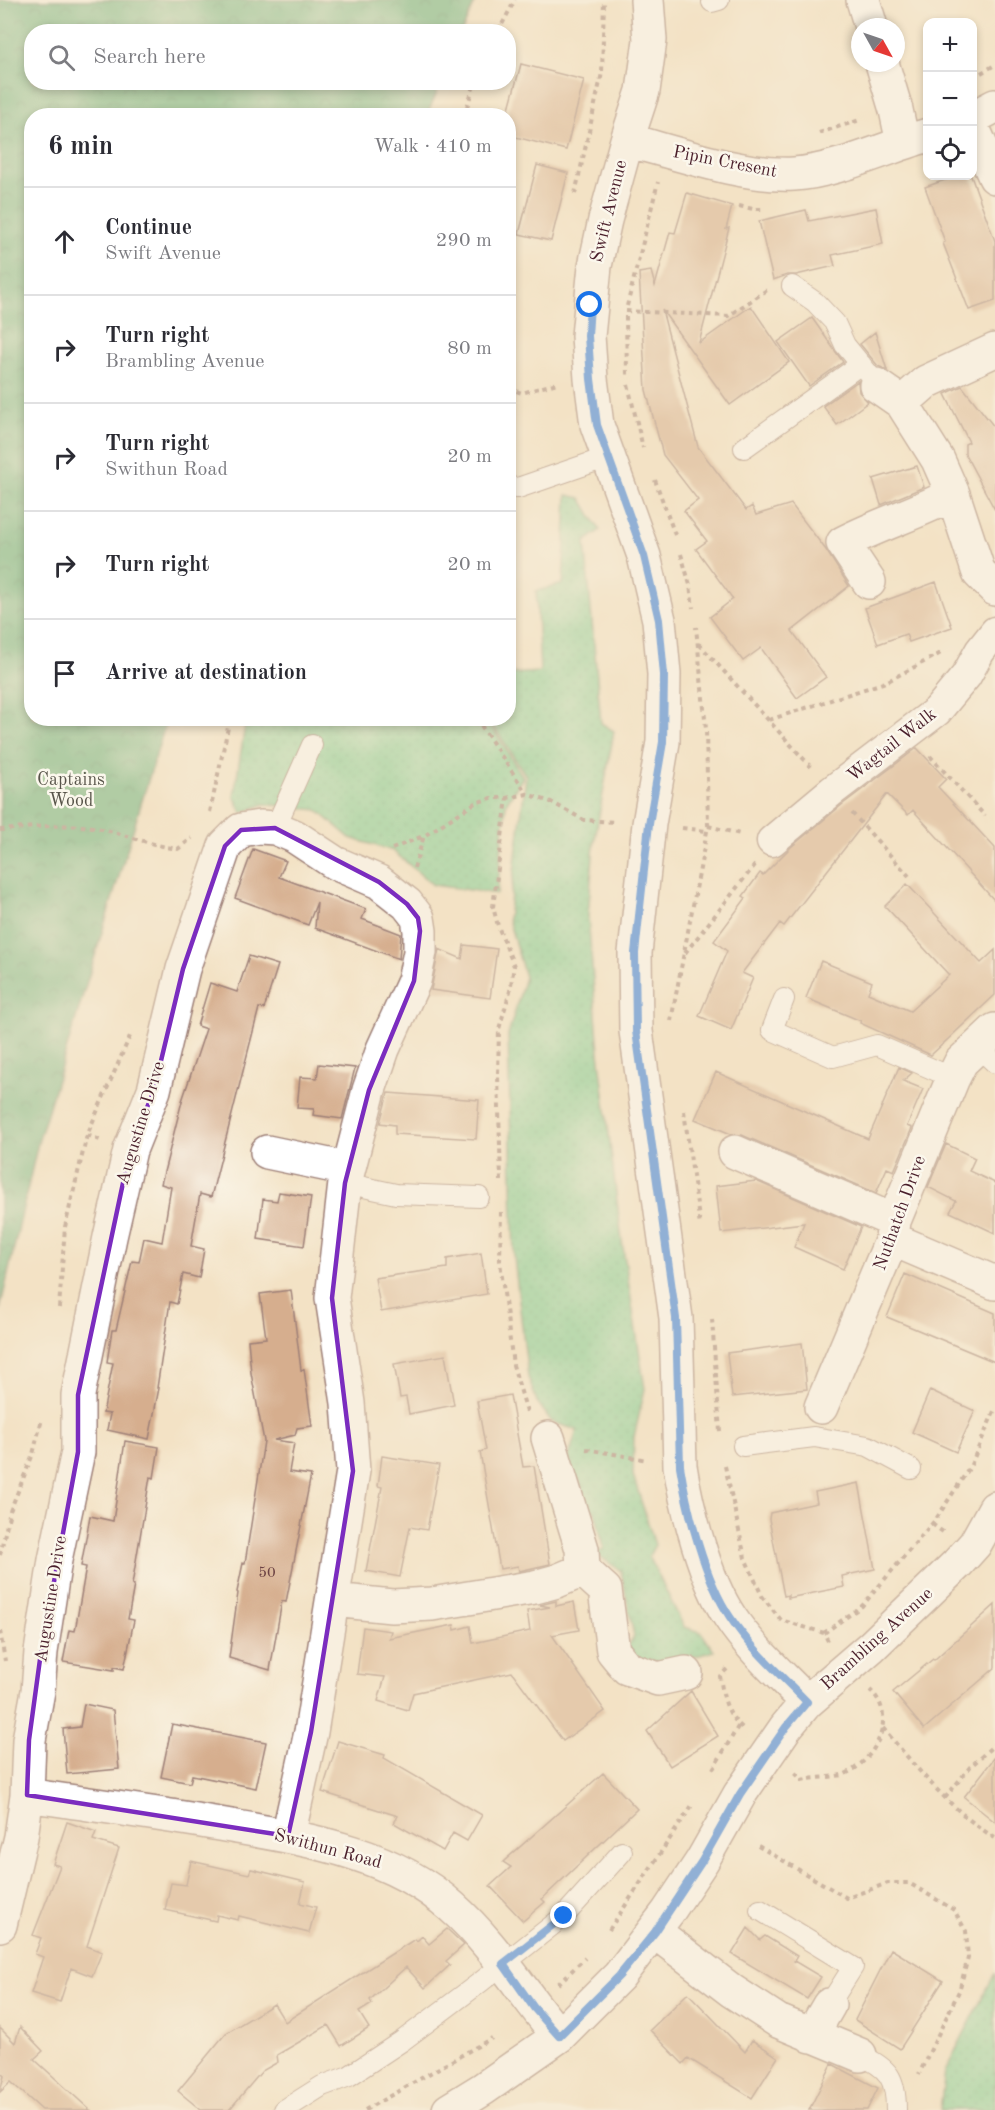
<!DOCTYPE html>
<meta charset="utf-8">
<style>
body{margin:0;font-family:"Old Standard TT",serif;background:#f2f2f3;color:#2b2b33}
.controls{position:absolute;right:18px;top:18px;display:grid;overflow:hidden;border-radius:12px;box-shadow:0 3px 9px #0003}
.controls button{width:54px;height:54px;display:grid;place-items:center;padding:0;border:0;border-bottom:2px solid #e1e1e2;background:#fff;color:#2b2b33;font:30px sans-serif}
.compass{position:absolute;left:851px;top:18px;width:54px;height:54px;border-radius:50%;background:#fff;box-shadow:0 3px 9px #0003;rotate:130deg}
.stop{position:absolute;width:18px;height:18px;margin:-14px;border:4px solid #1a73e8;border-radius:50%;background:#fff}
.stop.end{background:#1a73e8;border-color:#fff;box-shadow:0 2px 6px #0008}
.list{margin:0;padding:0;list-style:none}
h2{display:flex;justify-content:space-between;align-items:center;height:78px;margin:0;padding:0 24px;font-size:26px}
h2 small{font-size:20px;font-weight:400;color:#7c7c81}
.list li{display:grid;grid-template-columns:39px 1fr auto;gap:18px;align-items:center;box-sizing:border-box;height:108px;padding:0 24px;border-top:2px solid #e1e1e2}
.list b{display:block;font-size:22px;white-space:nowrap}
.list p{margin:0;font-size:20px;white-space:nowrap;color:#7c7c81}
.list em{font-size:20px;font-style:normal;color:#7c7c81}
.icon{flex:none;width:33px;height:33px;fill:none;stroke:currentColor;stroke-width:2;stroke-linecap:round;stroke-linejoin:round}
.map{position:relative;flex:none;width:995px;height:2110px;overflow:hidden}
.search{position:absolute;background:#fff;box-shadow:0 3px 9px #0003;left:24px;top:24px;width:492px;height:66px;display:flex;align-items:center;gap:15px;box-sizing:border-box;padding:0 21px;border-radius:24px;color:#7c7c81;font-size:22px}
.panel{position:absolute;background:#fff;box-shadow:0 3px 9px #0003;left:24px;top:108px;width:492px;height:618px;border-radius:24px}
.map>svg:first-child{display:block}
</style>
<div class="map">
<svg width="995" height="2110" viewBox="0 0 995 2110">
<defs>
<pattern id="green-dots" width="8" height="8" patternUnits="userSpaceOnUse" patternTransform="scale(1.5)"><rect width="8" height="8" fill="#78ce93"/><path d="M2 2h.1M6 6h.1" fill="none" stroke="#69b07f" stroke-width="1.8" stroke-linecap="round"/></pattern>
<pattern id="forest-crowns" width="20" height="18" patternUnits="userSpaceOnUse" patternTransform="scale(1.5)"><rect width="20" height="18" fill="#62b17d"/><path d="M2 6a3 3 0 1 1 6 0M12 15a3 3 0 1 1 6 0" fill="none" stroke="#538f67"/></pattern>
</defs>
<rect width="100%" height="100%" fill="#fbf7ec"/>
<filter id="ink" filterUnits="userSpaceOnUse"><feTurbulence type="fractalNoise" baseFrequency=".0167" numOctaves="2"/><feDisplacementMap in="SourceGraphic" scale="12" xChannelSelector="R" yChannelSelector="G"/><feConvolveMatrix kernelMatrix="1 2 1 2 8 2 1 2 1" color-interpolation-filters="sRGB"/></filter>
<filter id="wash" filterUnits="userSpaceOnUse"><feTurbulence type="fractalNoise" baseFrequency=".008" numOctaves="4" result="noise"/><feDisplacementMap in="SourceGraphic" scale="24" xChannelSelector="R" yChannelSelector="G"/><feGaussianBlur stdDeviation="1.35" result="paint"/><feColorMatrix in="noise" values="0 0 0 0 0 0 0 0 0 0 0 0 0 0 0 0 0 1.4 0 .05"/><feComposite in="paint" operator="in"/></filter>
<g filter="url(#wash)">
<rect width="100%" height="100%" fill="#f3e2c5"/>
<path fill="url(#green-dots)" stroke="#61765f" stroke-width="1.5" d="M567,495l14,3 19,32 -15,12 16,181 13,8 -20,113 -6,72 11,136 22,182 24,155 -11,48 -1,38 22,70 -6,11 35,71 17,5 13,19 -35,10 -41,1 -11,-14 7,-12 -13,-65 -25,-17 8,-6 -9,-36 -10,-8 -5,-22 -14,-17 11,-35 -25,-8 -15,-20 -9,-25 -14,-119 -6,-223 17,-58 -17,-58 18,-143 -37,-57 19,-1 1,-44 31,-2 -4,-81 27,-7z
M246,719h241l36,58 -17,27 -9,90 -64,-9 -40,-34 -43,-13 -33,-28 -53,-6 -22,9 -8,-17z
M995,1973v137h-55l5,-39z"/>
<path fill="url(#forest-crowns)" stroke="#566854" stroke-width="1.5" d="M0,0h476l-14,31 -430,1v50l409,1 -14,32 -395,1v602l135,1 -129,424 -38,167z"/>
<g id="blocks">
<path fill="#d6ae8e" d="M521,64l63,16 -18,70 -58,-15v-23z
M537,165l31,8 -17,68 -32,-7z
M957,176h14l24,65v60l-26,9 -26,-67 2,-1 -20,-55z
M687,193l45,13 -6,23 3,-1 -30,115 52,-37 38,56 -59,43 -68,-95 36,137 48,63 6,-4 4,9 35,-11 35,46 23,36 -57,45 34,46 -29,21 -36,-50 -18,13 -33,-44 23,-18 -37,-50 11,-8 -23,-30 14,-11 -35,-45 -17,-65 -7,-117 12,-2 4,15 15,-54 5,1z
M876,208l7,36 -51,11 3,11 -39,9h-9l-14,5 -14,-59 47,-11 3,11z
M812,318l31,44 -34,24 -31,-44z
M875,332l12,38 -9,-4 -18,-22z
M858,381l1,11 9,10 -31,23 -14,-19z
M962,386l33,42v82l-30,-56v-10l4,-2 -24,-48z
M917,466l7,21 -43,18 -8,-26z
M936,582l16,45 -43,15 -3,-8 -28,10 -13,-36z
M917,748l29,31 -8,8 57,61v53l-82,-91 -5,5 -21,-21 -103,132 -4,-3 -38,50 11,5 -22,52 -32,-14 28,-65 -13,-10 32,-43 -3,-2 17,-23 3,2 28,-28 52,-43z
M253,849l33,12 -7,16 87,32 -4,10 39,15 -2,25 -84,-31 2,-26 -9,23 -73,-27z
M907,884l74,79 14,-13v45l-64,60 -71,-32 1,-2 -55,-23 15,-37 51,21 -4,11 42,18 39,-36 -64,-69z
M464,945l33,4 -7,49 -59,-8 8,-41 23,10z
M249,956l29,9 -14,44 -5,-1 -48,189 -11,-3 -9,52 13,3 -5,29 -16,-4 -6,30 -7,-2 -13,86h2l-10,51 -42,-9 3,-16 -7,-1 10,-50 -6,-1 5,-32h4l16,-69 7,1 5,-24 18,4 9,-55 -10,-3 21,-83 24,-72 -9,-3 13,-43 27,9z
M319,1064l36,4 -13,51 -29,-4 1,-6 -17,-1 3,-31 17,1z
M899,1067l13,6 -9,8 20,8 -16,37 5,2 -18,43 -7,-3 -11,25 -134,-58 -11,-1 -36,-15 21,-47 152,67z
M388,1093l91,7 -3,39 -81,-5v-9l-15,-2z
M946,1144l29,14 -6,13 26,12v50l-45,-21 6,-11 -28,-14z
M756,1181l105,46 -18,42 -49,-22 10,-24 -83,10 -5,-47z
M279,1192l32,5 -7,49 -46,-7 5,-40 14,2z
M481,1253l6,41 -106,18 -6,-34 72,-10v-9z
M905,1274l90,39v49l-108,-45z
M291,1290l10,80 3,-1 8,57 -15,2 -2,7 -21,5 20,3 -5,29 22,3 -25,127 -4,-1 -12,69 -41,-12 9,-65 -1,-1 6,-29h2l19,-122 -13,-68 -3,-33 18,-2 -6,-44z
M802,1343l5,46 -75,8 -5,-44z
M445,1355l9,50 -45,9 -3,-17 -6,1 -6,-34z
M930,1390l45,21 -19,41 -44,-20z
M510,1395l13,72 11,-1 16,98 -31,7 -1,-5 -18,3 -20,-117 6,-2 -9,-49z
M125,1441l34,6 -5,31 -4,-1 -18,108h2l-6,34 6,1 -10,49 -10,-2v3l-51,-8 6,-32 6,1 11,-64 -5,-1 9,-50 23,5z
M382,1456l57,9 -12,65 -17,-3 -10,50 -34,-6 16,-84 -4,-1z
M859,1483l16,86 -33,7 2,11 -56,11v-3l-4,1 -15,-77 1,-6 47,-10 -2,-11z
M556,1601v5l18,-4 5,28 -27,5 53,76 -42,30 -51,-69 -99,21 -5,17 -30,-9 7,-24 -28,-3 6,-47 28,4 -2,7 65,-13 1,5 15,-4 3,17 57,-12 -3,-20 23,-4 -10,-2z
M995,1605v63l-71,61 -31,-37 40,-33 1,1z
M691,1691l27,45 -48,30 -23,-35z
M84,1704l29,6 6,59 -52,5 -4,-45 17,-2z
M172,1724l94,18 -10,46 -64,-13 -2,8 -29,-6z
M338,1741l47,14 -1,3 98,57 -15,26 -14,-8 -10,18 -49,-28 4,-7 -76,-24z
M995,1757v65l-31,-25z
M603,1773l34,36 -95,90 3,3 -22,19 -33,-35 21,-19 -8,-5z
M67,1822l29,10 -3,8 26,8 -32,98 15,6 -10,24 -21,-8 -11,34 -29,-9 12,-36 -8,-3 6,-16 -8,-3 27,-69 -7,-2z
M191,1861l58,13 2,-5 54,13 -5,21 16,4 -7,26 -70,-17 -1,4 -21,-5 -1,6 -51,-11 6,-27 15,2z
M748,1928l12,12 5,-4 32,20 -3,5 27,16 -14,22 -75,-45z
M447,1929l17,16 -18,16 4,4 -25,23 -19,-21 -36,33 2,4 -13,8 10,16 -28,18 -13,-21 -51,30 1,7 -16,9 -33,39h-28l-23,-19 48,-58 48,-29 11,18 130,-83 2,2 5,-5 7,8z
M891,1949l52,32 -43,68 -45,-29z
M688,1993l57,59 7,-12 26,17 -26,41 -64,-40 -5,6 -33,-34z
M20,2027l23,24 -9,8 56,51h-48l-31,-28 -11,10 4,-16 -4,-4v-44l15,15z
M832,2064l46,24 -11,22h-58z"/>
</g>
</g>
<g filter="url(#ink)">
<use href="#blocks" fill-opacity="0" stroke="#9e8078" stroke-width="1.5"/>
<g fill="none" stroke-linecap="round" stroke-linejoin="round">
<g stroke="#9e8078" stroke-width="22">
<path id="service" d="M712,2l7,-2
M792,286l23,16 20,21 10,22 23,28
M744,448l117,-84
M508,487l10,1 90,-31
M275,828l37,-83
M784,999l-12,31 61,27 44,-12 76,33
M977,1046l18,17
M345,1183l51,11 83,3
M743,1446l71,-9 54,9 43,23
M760,1910l93,57 -24,38
M860,2055c29,13 36,23 36,55
M284,2110l38,-24 27,-10 53,-35 80,-60 82,-65 58,-64"/>
</g>
<g stroke="#9e8078" stroke-width="33">
<path id="pedestrian" d="M772,841l60,-50 105,-80 29,-35 14,-25 15,-19"/>
</g>
<g stroke="#9e8078" stroke-width="36">
<path id="minor" d="M647,0l3,40 -7,51 -16,49 -22,80 -10,46 -7,70 3,43 6,46 47,131 15,64 5,54 -1,68 -14,82 -14,129 1,78 40,287 4,148c7,44 25,114 50,151 21,32 51,58 77,85
M863,0l8,27
M882,63l14,47 7,33
M972,118l23,-12
M972,126l23,51
M627,140c49,13 118,37 167,34 40,-2 94,-27 134,-39
M876,385l26,18 36,57 15,34 26,79 16,16
M902,403l24,-21 69,-32
M869,582l-26,-39c36,-19 75,-30 110,-49
M267,1152l81,17
M735,1152l159,69
M892,1239l103,44
M821,1407l71,-168 2,-18 59,-143 8,-16 34,-32
M548,1438l34,111 1,21 22,20 8,61 14,17 31,11 28,-6
M333,1600l59,6 40,-2 103,-17 22,-6 26,-11
M27,1795c66,10 132,18 198,30 79,14 165,26 227,82 42,37 71,87 107,129
M0,1925l21,-88 6,-42 2,-55 9,-49 3,-39 14,-92 23,-108v-57l32,-158 20,-87 24,-60 29,-121 42,-123 16,-16 19,-3 15,1 19,8 41,27 44,19 28,22 11,14 2,13v21l-6,29 -31,68 -14,41 -24,93 -13,115 16,105 5,68 -42,261 -23,104
M655,1932l77,59 46,30 82,34
M811,2036l18,-31
M449,2110l34,-21 76,-53 60,-60 49,-64 34,-51 38,-67 46,-67 21,-25 65,-56 85,-82 18,-20 20,-36"/>
</g>
<path stroke="#9e8078" stroke-width="4" stroke-dasharray="4.5 4.5" stroke-linecap="butt" d="M498,32l17,-32
M981,73l14,-8
M464,116l11,-34
M819,133l41,-13
M575,194l27,-121 2,-73
M739,206l14,3h11
M627,306l31,-124
M626,311l102,5 39,-26
M626,316l1,59
M628,385l15,63
M508,388l14,5 35,-10
M655,480l20,55
M681,554l9,31 3,23
M699,644l112,123
M476,718l51,76
M769,720l117,-38 55,-29
M930,756l55,60
M210,812l20,-94
M852,813l57,63
M708,826l32,8
M682,828l25,3
M0,830c32,-2 66,-8 97,-2 28,6 53,17 81,21l14,-11
M392,849l31,-13
M414,868l10,-32 51,-33 16,-5h16l20,-4 24,8 33,18 31,2
M685,953l70,-88
M671,1021l37,-195 -2,-97 -10,-102
M684,1111l16,115
M87,1135l13,5
M501,1181l-3,-106 1,-46 11,-38 4,-25 -16,-40 -5,-19 14,-109
M501,1212l-1,49 13,104 14,47
M59,1308l6,-81 22,-92 43,-99
M712,1319l8,113
M586,1449l61,11
M725,1466l20,92 17,38 19,24 43,13 4,8
M932,1524l11,8
M0,1555l10,-44 23,-57 9,-35
M0,1631l5,30
M824,1633l38,-27 74,-87 34,-52 25,-58
M727,1669l-7,7c3,21 6,39 24,53
M883,1728c34,40 67,82 112,110
M713,1769l26,-44
M795,1773l7,7c14,-3 30,-2 43,-6 30,-13 54,-58 25,-84
M945,1798l25,-31 25,-23
M758,1846l89,52 41,-15h21l45,27 12,21 2,27 -9,33 -40,83
M609,1930l84,-126
M558,1984l27,-26
M365,2110l127,-72"/>
<use href="#service" stroke="#fff" stroke-width="20"/>
<use href="#pedestrian" stroke="#fff" stroke-width="30"/>
<use href="#minor" stroke="#fff" stroke-width="33"/>
</g>
</g>
<g fill="none" stroke-linecap="round" stroke-linejoin="round" filter="url(#ink)">
<path stroke="#1a73e8" stroke-width="8" d="M564,1916l-61,48 31,44 25,28 60,-60 36,-44 47,-71 38,-67 46,-67 21,-25c-26,-27 -56,-53 -77,-85 -25,-37 -43,-107 -50,-151l-4,-148 -40,-287 -1,-78 14,-129 14,-82 1,-67 -5,-55 -15,-64 -47,-131 -6,-46 -3,-43 2,-31"/>
</g>
<path d="M0 0H995V2110H0ZM275,828l104,54 28,22 11,14 2,13 -6,50 -45,109 -24,93 -13,115 21,173 -42,261 -23,104 -261,-41 2,-55 12,-88 37,-200v-57l52,-245 24,-60 29,-121 42,-123 16,-16z" fill="#f3e2c5" fill-opacity=".55" fill-rule="evenodd"/>
<path fill="none" stroke="#7b2cbf" stroke-width="4.5" stroke-linejoin="round" d="M275,828l104,54 28,22 11,14 2,13 -6,50 -45,109 -24,93 -13,115 21,173 -42,261 -23,104 -261,-41 2,-55 12,-88 37,-200v-57l52,-245 24,-60 29,-121 42,-123 16,-16z"/>
<g text-anchor="middle" dominant-baseline="central" stroke-width="5" stroke-linejoin="round" paint-order="stroke">
<g font-size="15" fill="#6d4344">
<text x="267" y="1573">50</text>
</g>
<g font-size="18" fill="#4a1f2b" stroke="#fbf7ec">
<text transform="translate(725 162) rotate(11)">Pipin Cresent</text>
<text transform="translate(609 211) rotate(-76)">Swift Avenue</text>
<text transform="translate(892 745) rotate(-38)">Wagtail Walk</text>
<text transform="translate(141 1123) rotate(-73)">Augustine Drive</text>
<text transform="translate(900 1213) rotate(-70)">Nuthatch Drive</text>
<text transform="translate(51 1599) rotate(-81)">Augustine Drive</text>
<text transform="translate(877 1639) rotate(-42)">Brambling Avenue</text>
<text transform="translate(328 1849) rotate(15)">Swithun Road</text>
</g>
<g font-size="18" fill="#58544a" stroke="#fbf7ec">
<text x="71" y="780">Captains<tspan x="71" dy="21">Wood</tspan></text>
</g>
</g>
</svg>
<div class="controls">
<button>+</button>
<button>−</button>
<button><svg class="icon" aria-label="locate" viewBox="0 0 24 24"><circle cx="12" cy="12" r="6"/><path d="M12 2v4M12 18v4M2 12h4M18 12h4"/></svg></button>
</div>
<svg class="compass" viewBox="-18 -18 36 36"><path d="M0-13l5 13h-10z" fill="#e53935"/><path d="M0 13l5-13h-10z" fill="#7c7c81"/></svg>
<div class="stop" style="left:590px;top:305px"></div>
<div class="stop end" style="left:564px;top:1916px"></div>
<div class="search"><svg class="icon" aria-label="search" viewBox="0 0 24 24"><circle cx="10" cy="10" r="6"/><path d="M15 15l6 6"/></svg>Search here</div>
<section class="panel">
<h2>6 min<small>Walk · 410 m</small></h2>
<ul class="list">
<li><svg class="icon" aria-label="ahead" viewBox="0 0 24 24"><path d="M12 20V5M6 11l6-6 6 6"/></svg><div><b>Continue</b><p>Swift Avenue</p></div><em>290 m</em></li>
<li><svg class="icon" aria-label="right" viewBox="0 0 24 24"><path d="M7 20v-9h11M14 6l5 5-5 5"/></svg><div><b>Turn right</b><p>Brambling Avenue</p></div><em>80 m</em></li>
<li><svg class="icon" aria-label="right" viewBox="0 0 24 24"><path d="M7 20v-9h11M14 6l5 5-5 5"/></svg><div><b>Turn right</b><p>Swithun Road</p></div><em>20 m</em></li>
<li><svg class="icon" aria-label="right" viewBox="0 0 24 24"><path d="M7 20v-9h11M14 6l5 5-5 5"/></svg><div><b>Turn right</b></div><em>20 m</em></li>
<li><svg class="icon" aria-label="arrive" viewBox="0 0 24 24"><path d="M6 21V4h12l-3 4 3 4H6"/></svg><div><b>Arrive at destination</b></div></li>
</ul>
</section>
</div>
